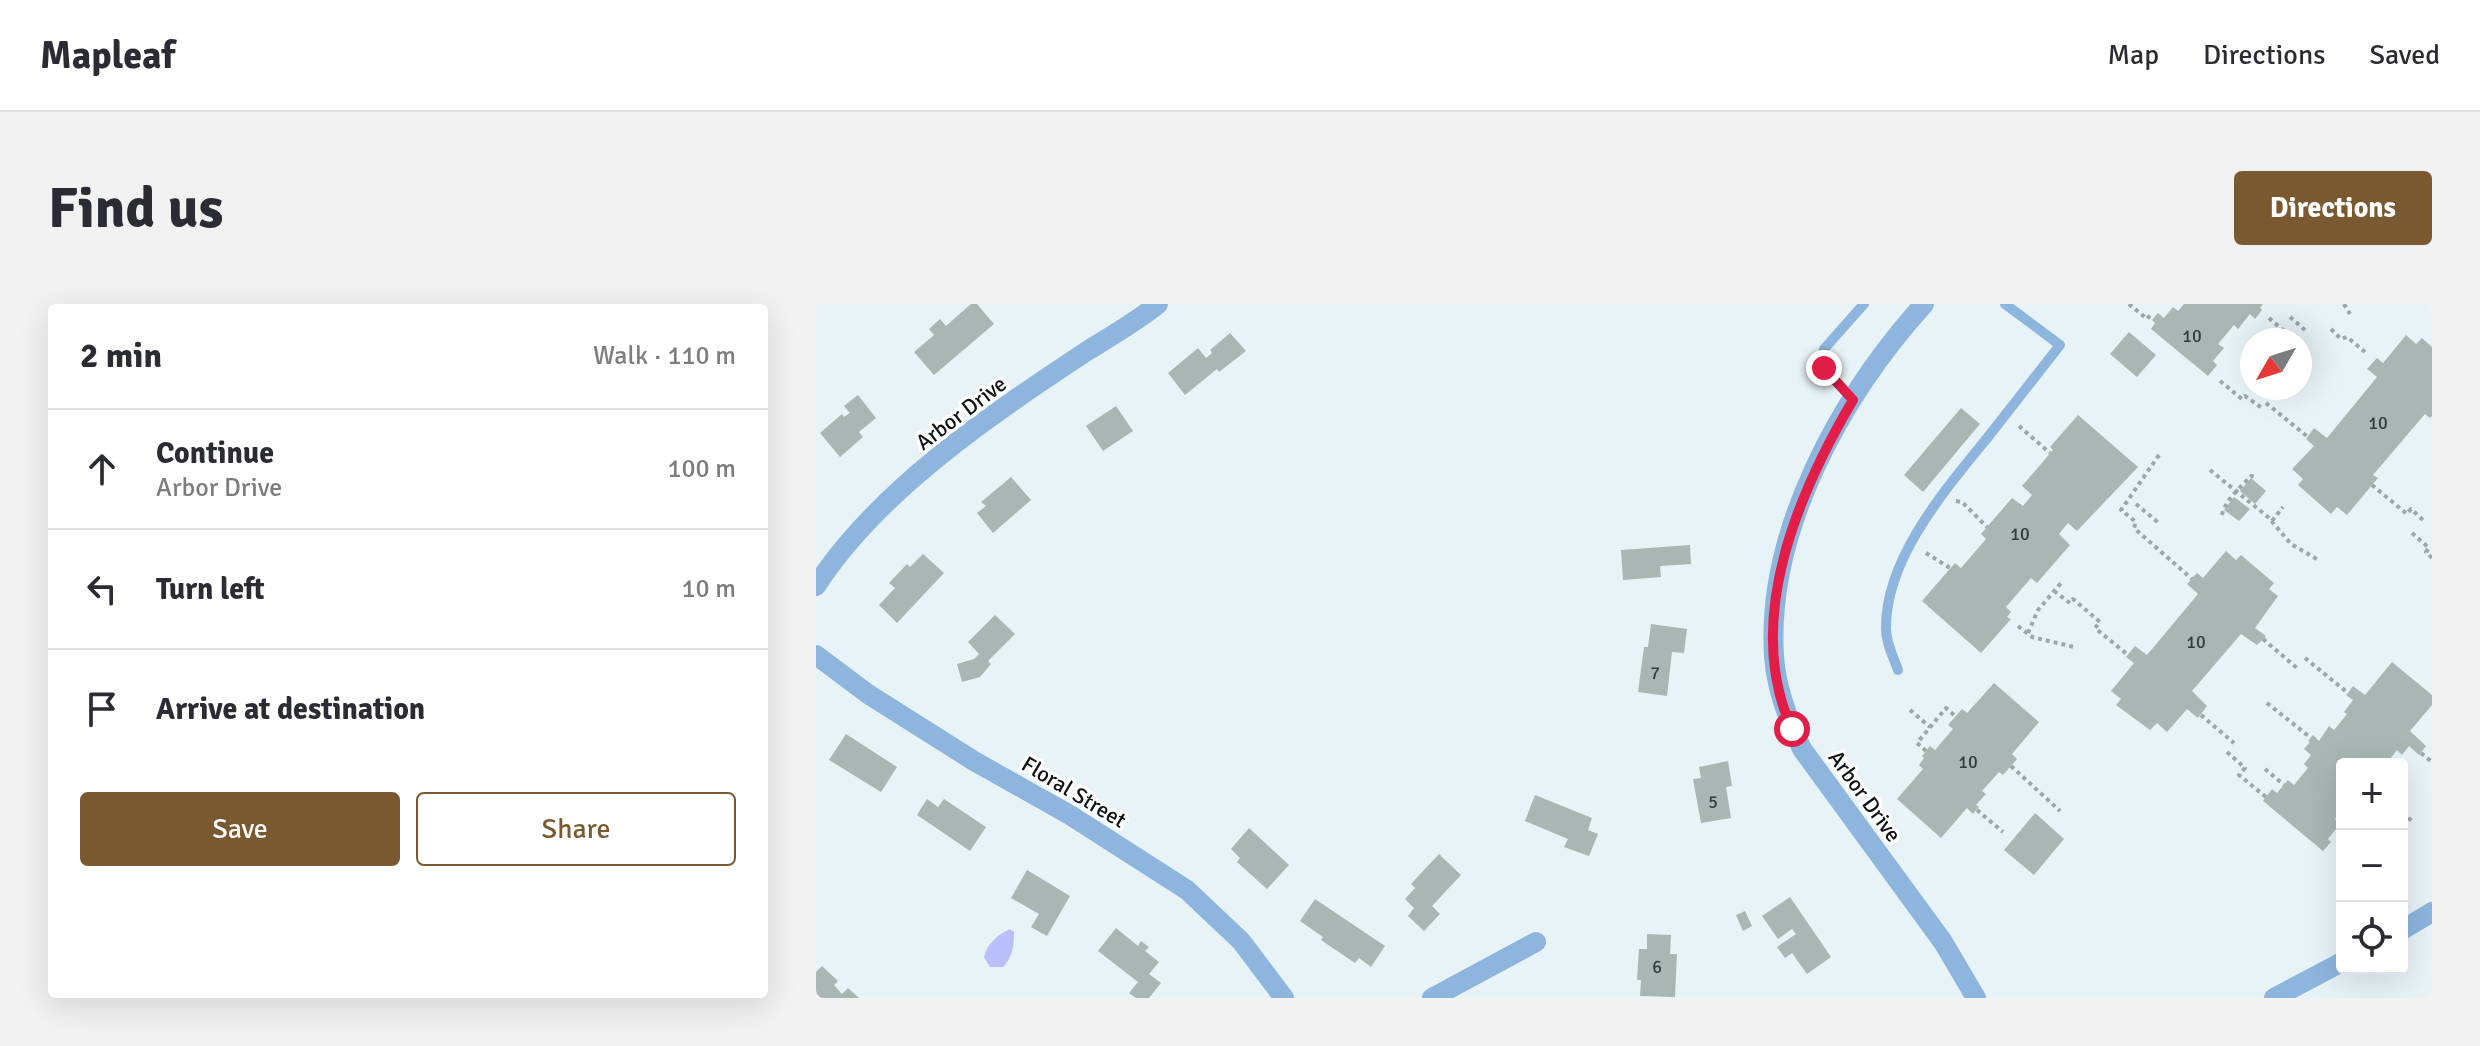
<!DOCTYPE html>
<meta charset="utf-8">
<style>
body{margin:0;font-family:Signika,sans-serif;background:#f2f2f3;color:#2b2b33}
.controls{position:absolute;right:24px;bottom:24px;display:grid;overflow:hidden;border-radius:8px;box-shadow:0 8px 32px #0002}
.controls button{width:72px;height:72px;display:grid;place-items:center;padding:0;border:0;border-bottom:2px solid #e1e1e2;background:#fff;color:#2b2b33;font:40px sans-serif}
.compass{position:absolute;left:1424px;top:24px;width:72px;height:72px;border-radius:50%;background:#fff;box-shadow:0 8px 32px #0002;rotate:231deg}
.stop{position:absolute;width:24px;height:24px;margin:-18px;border:6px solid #e11d48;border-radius:50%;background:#fff}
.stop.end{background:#e11d48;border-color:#fff;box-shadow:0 2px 8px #0008}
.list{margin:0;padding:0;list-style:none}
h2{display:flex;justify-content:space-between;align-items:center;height:104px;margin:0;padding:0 32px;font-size:34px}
h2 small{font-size:26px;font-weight:400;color:#7c7c81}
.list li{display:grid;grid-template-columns:52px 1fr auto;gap:24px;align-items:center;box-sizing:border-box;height:120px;padding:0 32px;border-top:2px solid #e1e1e2}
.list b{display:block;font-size:30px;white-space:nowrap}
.list p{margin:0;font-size:26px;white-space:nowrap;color:#7c7c81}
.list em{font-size:26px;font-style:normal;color:#7c7c81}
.actions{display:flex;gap:16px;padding:24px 32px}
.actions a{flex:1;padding:18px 0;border:2px solid #7b5930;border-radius:8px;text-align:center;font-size:28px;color:#7b5930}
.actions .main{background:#7b5930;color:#fff}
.icon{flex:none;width:44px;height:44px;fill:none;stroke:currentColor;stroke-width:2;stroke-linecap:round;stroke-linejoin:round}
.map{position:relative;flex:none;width:1616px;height:694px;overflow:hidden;border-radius:8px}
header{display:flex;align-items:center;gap:48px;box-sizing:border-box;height:112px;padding:0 40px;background:#fff;border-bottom:2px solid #e1e1e2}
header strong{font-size:38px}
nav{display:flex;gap:44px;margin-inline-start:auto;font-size:28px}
.intro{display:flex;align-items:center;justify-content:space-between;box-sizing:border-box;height:192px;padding:0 48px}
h1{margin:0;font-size:56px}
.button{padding:20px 36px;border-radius:8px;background:#7b5930;color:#fff;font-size:28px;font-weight:700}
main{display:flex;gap:48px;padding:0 48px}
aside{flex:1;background:#fff;border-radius:8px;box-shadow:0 8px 32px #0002}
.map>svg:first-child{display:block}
</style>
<header>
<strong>Mapleaf</strong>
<nav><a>Map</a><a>Directions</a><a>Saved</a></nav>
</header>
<div class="intro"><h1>Find us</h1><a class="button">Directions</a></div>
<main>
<aside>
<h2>2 min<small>Walk · 110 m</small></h2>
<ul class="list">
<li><svg class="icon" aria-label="ahead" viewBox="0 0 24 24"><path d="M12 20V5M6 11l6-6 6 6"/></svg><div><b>Continue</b><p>Arbor Drive</p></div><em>100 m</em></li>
<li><svg class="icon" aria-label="left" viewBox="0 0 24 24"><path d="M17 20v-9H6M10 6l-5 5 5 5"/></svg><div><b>Turn left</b></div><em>10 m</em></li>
<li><svg class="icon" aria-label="arrive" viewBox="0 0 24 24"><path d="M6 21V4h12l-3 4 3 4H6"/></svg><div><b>Arrive at destination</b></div></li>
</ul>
<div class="actions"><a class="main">Save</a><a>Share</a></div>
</aside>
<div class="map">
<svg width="1616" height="694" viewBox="0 0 1616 694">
<rect width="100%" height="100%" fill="#e7f3f7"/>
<path fill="#b9bffa" d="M194,625l4,3c0,12 -1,25 -11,35h-13l-6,-10c3,-14 15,-23 26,-28z"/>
<path fill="#a9b6b4" d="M155,0h6l17,20 -60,51 -20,-23 20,-17 -5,-6 11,-10 6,7z
M1368,0h79l-3,4 2,2 -7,9 -5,-5 -12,15 -4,-4 -16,19 6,4 -11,13 4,4 -9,11 -57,-47 4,-6 -3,-3 6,-7 6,5 9,-11 5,4z
M1313,28l27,23 -19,22 -27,-23z
M414,29l16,18 -27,21 -2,-3 -32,26 -17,-22 30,-25 8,10 6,-5 -2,-3z
M1590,31l10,9 6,-6 10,9v69l-2,2 -5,-4 -52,61 5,3 -31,37 -10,-8 -6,7 -33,-29 5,-6 -11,-10 22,-23 -8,-7 8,-11 13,10 50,-61 -10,-8 10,-11 6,5z
M42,91l18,23 -17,14 4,5 -23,20 -20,-24 22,-19 2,3 6,-4 -6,-7z
M300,102l17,25 -30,20 -17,-25z
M1145,104l19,16 -57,68 -19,-17z
M1262,111l60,52 -61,64 -9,-8 -9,11 11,11 -33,38 -6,-5 -25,29 5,5 -4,5 4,2 -30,34 -59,-52 33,-38 6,5 25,-29 -5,-5 31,-36 11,8 9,-11 -10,-9 31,-36 -3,-3z
M195,173l20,23 -38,33 -16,-20 9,-7 -5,-4z
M1435,174l15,13 -11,13 -15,-13z
M1418,193l16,12 -11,12 -15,-11z
M874,241l1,19 -31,2 1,11 -38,3 -2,-30z
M1410,247l10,9 5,-5 33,28 -5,6 9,7 -23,32 11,8 -9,9 -16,-11 -49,57 15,15 -9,12 -11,-9 -20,23 -10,-9 -7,7 -34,-25 5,-6 -10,-8 23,-28 -8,-6 9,-11 12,9 51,-61 -11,-10 10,-11 6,5z
M107,250l21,19 -47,50 -18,-18 16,-17 -6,-5 18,-19 3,3z
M179,311l20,19 -27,27 3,3 -11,13 -18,5 -5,-18 17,-5 5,-5 -11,-12z
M835,320l36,5 -3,24 -12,-1 -5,44 -29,-4 6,-45h4z
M1576,358l40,33v10l-22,26 16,15 -7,9 -10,-9 -7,9 -5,-5 -11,14h-44v47l-7,8 5,5 -12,15 3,3 -8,9 -60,-50 9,-12 5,4 11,-13 6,5 14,-17 -4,-4 7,-9 -7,-6 6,-7 -2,-1 5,-6 6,6 10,-15 5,4 13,-16 -3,-2 9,-12 -7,-5 2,-2 5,-7 12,9z
M1178,379l45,39 -27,32 5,5 -14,16 -4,-3 -17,19 4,3 -10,11 3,2 -6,7 -6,-6 -26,30 -44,-39 26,-30 -4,-4 5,-7 -2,-2 8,-10 5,4 18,-21 -5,-4 14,-16 5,4z
M30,430l51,33 -16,25 -52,-32z
M912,457l4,25 -6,1 5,31 -30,5 -8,-44 8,-1 -2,-11z
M719,491l57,23 -4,12 10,4 -9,22 -25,-9 4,-8 -43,-18z
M111,495l11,8 6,-8 42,28 -16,24 -53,-36z
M1219,509l29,26 -30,36 -30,-25z
M433,524l40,37 -22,24 -30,-27 3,-4 -9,-9z
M623,550l22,21 -29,31 8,8 -16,17 -16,-15 6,-8 -9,-9 10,-11 -4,-4z
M211,566l43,26 -23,40 -16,-9 8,-13 -28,-16z
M974,593l41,60 -24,17 -15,-21 -7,5 -8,-11 19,-13 -4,-5 -14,10 -16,-23z
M499,595l70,47 -14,21 -12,-9 -4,5 -34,-23 2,-3 -23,-16z
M929,607l7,15 -9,5 -7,-16z
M300,624l22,18 3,-5 8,6 -4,4 14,11 -10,12 12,9 -12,15h-13l-7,-5 9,-11 -40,-31z
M831,630l24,1 -1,19h7l-2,43 -35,-1 1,-16h-4l2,-31h8z
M6,662l16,15 -4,4 8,9 6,-6 11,10h-43v-26z"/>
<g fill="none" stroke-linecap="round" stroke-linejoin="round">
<path stroke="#9da6a9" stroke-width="4" stroke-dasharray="4 4" stroke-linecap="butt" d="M1313,0l18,15 5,-6
M1528,0l6,10
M1474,13l15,13
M1453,14l23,20 -2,2
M1515,25l10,10 6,-2 18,15
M1484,47l5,5
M1404,77l22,18 3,-3 17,12
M1450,99l42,34
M1203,122l31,27
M1343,151l-38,55 15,12 -2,6 58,51
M1394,166l58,47 23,27 29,17
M1556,181l35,29 4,-5 12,11
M1140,197l6,1 25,25
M1320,200l24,20
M1406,211c3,-15 19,-28 29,-39l4,1
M1456,217l11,-14
M1596,229l17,15 -3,4 6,6
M1110,249l24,15
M1238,287l16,12 3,-4 27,23 -5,6 33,27
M1202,322l14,11 42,10
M1212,329l10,-23 23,-27
M1447,335l34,29
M1489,354l43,35
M1451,399l44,35
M1094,406l20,17
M1385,411l33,28
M1110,447l-9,-8 29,-35 9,8
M1411,448l18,16 -6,7 27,22
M1605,449l11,9
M1195,462l49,45
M1449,465l19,16
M1161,506l26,22
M1586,509l10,8
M1523,553l3,1"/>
<path stroke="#8db5de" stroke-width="10" d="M1037,96l-29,-32v-19l40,-45
M1082,366c-5,-14 -12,-27 -12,-41 -1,-71 60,-140 102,-192 24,-31 48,-61 72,-92l-55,-41"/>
<path stroke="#8db5de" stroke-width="20" d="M1108,0c-82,91 -158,226 -150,352 2,33 14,64 28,93l141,193 33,56
M0,282c62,-96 176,-172 271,-235 24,-15 49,-29 71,-47
M0,351l52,39 106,67 96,54 117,75 54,51 43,57
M1586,626l30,-18
M616,694l104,-56
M1458,694l68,-36"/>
</g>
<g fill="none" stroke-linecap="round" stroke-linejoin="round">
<path stroke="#e11d48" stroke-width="10" d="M976,425c-49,-107 6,-236 61,-329l-29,-32"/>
</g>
<g text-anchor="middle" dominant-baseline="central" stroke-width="7" stroke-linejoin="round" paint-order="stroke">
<g font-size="18" fill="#343a3b">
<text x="1376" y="32">10</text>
<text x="1562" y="119">10</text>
<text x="1204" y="230">10</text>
<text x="1380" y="338">10</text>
<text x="839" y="369">7</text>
<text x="1152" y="458">10</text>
<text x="897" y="498">5</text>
<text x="841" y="663">6</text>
</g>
<g font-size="22" fill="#0d1113" stroke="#fefefe">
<text transform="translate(145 109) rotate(-37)">Arbor Drive</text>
<text transform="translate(258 488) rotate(31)">Floral Street</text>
<text transform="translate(1049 492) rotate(54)">Arbor Drive</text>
</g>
</g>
</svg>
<div class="controls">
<button>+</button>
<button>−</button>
<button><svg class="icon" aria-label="locate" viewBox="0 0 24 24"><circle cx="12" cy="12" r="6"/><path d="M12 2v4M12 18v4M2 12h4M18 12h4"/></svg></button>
</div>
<svg class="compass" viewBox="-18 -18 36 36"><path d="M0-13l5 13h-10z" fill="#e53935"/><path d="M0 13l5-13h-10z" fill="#7c7c81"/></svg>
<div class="stop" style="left:976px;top:425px"></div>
<div class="stop end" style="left:1008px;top:64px"></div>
</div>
</main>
